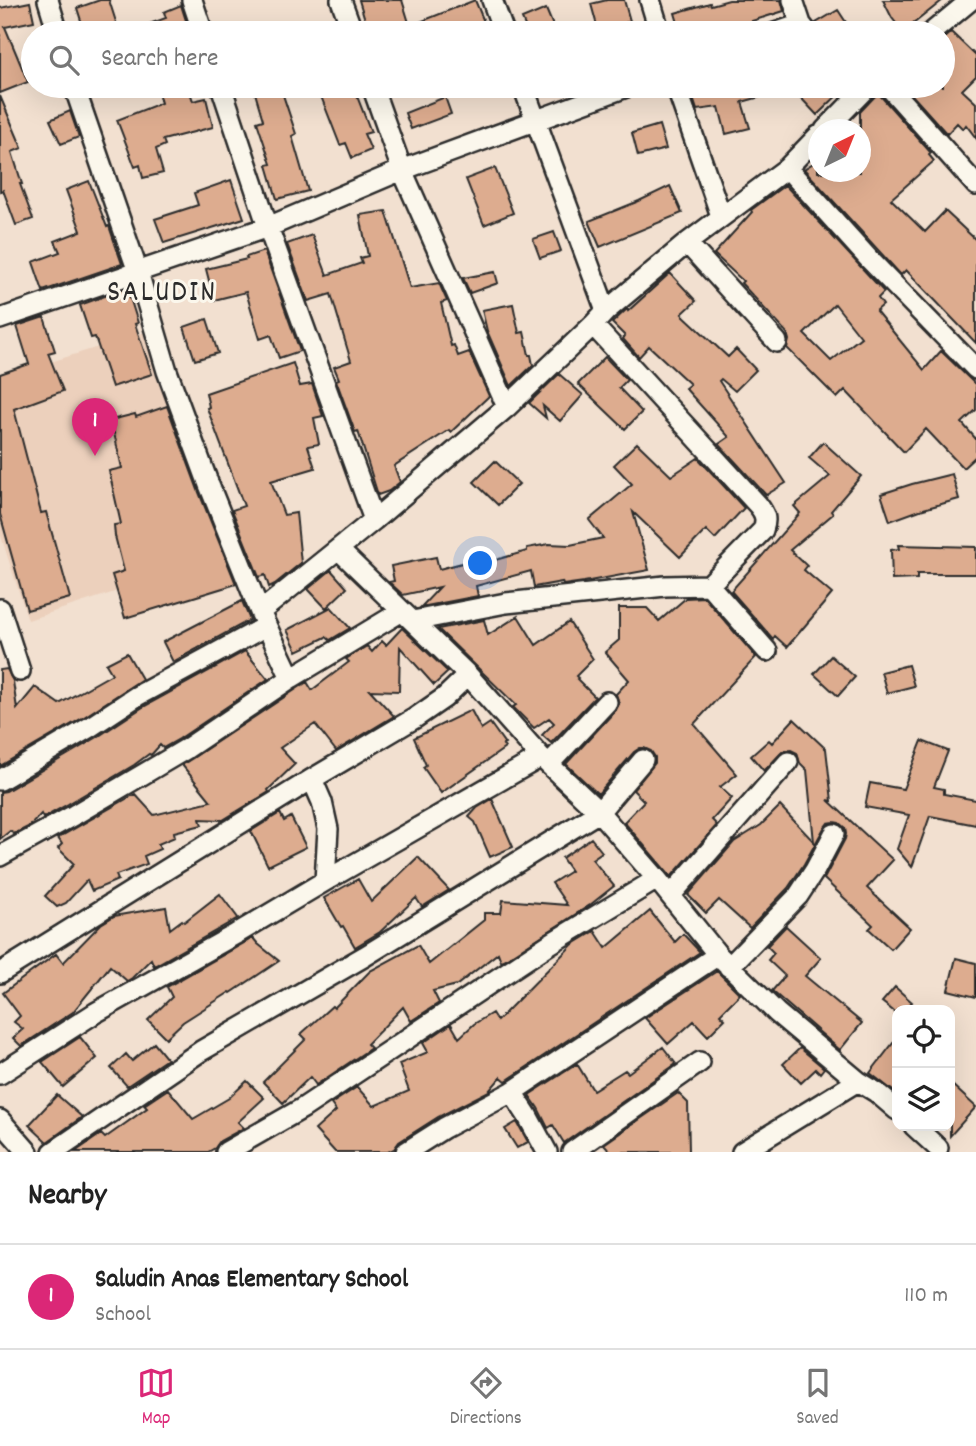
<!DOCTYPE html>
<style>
body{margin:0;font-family:Dekko,sans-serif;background:#f6f6f6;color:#222}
.controls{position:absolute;right:21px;bottom:21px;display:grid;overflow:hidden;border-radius:14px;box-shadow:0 7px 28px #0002}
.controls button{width:63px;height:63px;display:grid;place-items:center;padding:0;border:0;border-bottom:2px solid #e0e0e0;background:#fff;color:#222;font:35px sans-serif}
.compass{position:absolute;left:808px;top:119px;width:63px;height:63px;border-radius:50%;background:#fff;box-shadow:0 7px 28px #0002;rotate:43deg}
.you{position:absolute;left:481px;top:564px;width:24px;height:24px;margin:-18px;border:5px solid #fff;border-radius:50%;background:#1a73e8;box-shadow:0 0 0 10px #1a73e833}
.badge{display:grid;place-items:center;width:46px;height:46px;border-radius:50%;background:#db2777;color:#fff;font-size:23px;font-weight:700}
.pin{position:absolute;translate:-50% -58px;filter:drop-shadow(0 2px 4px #0008)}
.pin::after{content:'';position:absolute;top:37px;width:24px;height:21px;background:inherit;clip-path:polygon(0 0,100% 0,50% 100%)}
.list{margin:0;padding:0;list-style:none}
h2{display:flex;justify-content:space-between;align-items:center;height:91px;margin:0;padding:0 28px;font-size:30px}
h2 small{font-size:23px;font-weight:400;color:#767676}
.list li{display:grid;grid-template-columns:46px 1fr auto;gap:21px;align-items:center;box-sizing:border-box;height:105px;padding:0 28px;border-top:2px solid #e0e0e0}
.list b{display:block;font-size:26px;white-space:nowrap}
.list p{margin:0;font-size:23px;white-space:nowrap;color:#767676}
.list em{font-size:23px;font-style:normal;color:#767676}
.icon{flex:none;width:38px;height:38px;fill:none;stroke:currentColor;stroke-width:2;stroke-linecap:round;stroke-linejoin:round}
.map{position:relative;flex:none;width:976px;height:1152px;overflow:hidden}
.search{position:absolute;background:#fff;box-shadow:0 7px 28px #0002;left:21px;right:21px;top:21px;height:77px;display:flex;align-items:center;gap:18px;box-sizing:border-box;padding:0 24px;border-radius:38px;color:#767676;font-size:26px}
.sheet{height:196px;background:#fff}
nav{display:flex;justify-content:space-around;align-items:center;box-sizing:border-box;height:98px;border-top:2px solid #e0e0e0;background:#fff;font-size:19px;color:#767676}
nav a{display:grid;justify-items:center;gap:4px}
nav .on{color:#db2777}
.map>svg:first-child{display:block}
</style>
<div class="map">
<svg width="976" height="1152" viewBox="0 0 976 1152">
<rect width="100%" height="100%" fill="#f2e0d0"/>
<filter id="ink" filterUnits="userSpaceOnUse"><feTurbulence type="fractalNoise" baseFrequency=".0143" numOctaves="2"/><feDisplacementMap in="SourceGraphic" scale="14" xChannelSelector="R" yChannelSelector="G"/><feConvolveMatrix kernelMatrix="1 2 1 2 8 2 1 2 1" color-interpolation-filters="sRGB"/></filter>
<g filter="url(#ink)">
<path fill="#ecd0bc" d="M149,331l74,226 -195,63 -28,-87v-155z"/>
<path fill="#ddac8f" stroke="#2b2b2b" stroke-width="2" fill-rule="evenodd" d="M100,0h9l8,25 -25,8h-7l-8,-25z
M359,0h43l8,26 65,-26 12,29 -11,4h-107z
M607,0h17l6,21 -3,1 4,11h-32l-8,-29z
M729,0h52l3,11 -32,10 3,12h-74l-6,-20 35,-10 1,2z
M883,0h60l-40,32 -11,-14z
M30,2l4,19 -29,6 23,55 -28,11v-85z
M181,5l9,28h-60v-2l36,-13 -2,-6z
M546,9l10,24h-28l-6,-14z
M838,10l15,23h-33l-4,-10z
M951,32l25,24v20l-14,14 14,13v35l-10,-13 -3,4 -6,-6 -10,11 -43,-48h39v-47z
M156,86h32l5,15 13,-3 7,29 -50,13 2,5 -9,4 7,24 -20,5 -3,-13 -5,2 -18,-47 44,-17z
M253,86h27l16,48 -4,2 16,55 -31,8 -10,-34 4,-1 -14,-42 6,-2z
M317,86h36l18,46 -7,2 7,16 -19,8 -6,-15 -6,2z
M689,86h89v6l-36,10 8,26 -24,6 -7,-27 -22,3z
M813,86h34l-30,29 -16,-17z
M878,93l53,60 -2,2 5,6 -43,38 34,33 20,-21 31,29v103l-70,-73 -5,5 -97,-106 14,-9v12h42v-60z
M0,96l22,52 -10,4 10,32h-2l13,35 -17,6 -13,-35 -3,1z
M445,97l6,17 -40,15 -6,-16z
M70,111l9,26 -18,7 -11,-24z
M659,125l7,24 -28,7 -6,-23z
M495,168l18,45 -29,12 -18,-46z
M231,180l13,38 -80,25 -9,-24 43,-14 -4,-12z
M89,181l18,46 2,-1 13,38 -79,27 -10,-29 27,-10 -5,-11 26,-10 -15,-41z
M785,185l99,107 -6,6 5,7 -7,6 48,59 17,-19 35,34v25l-14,13 14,16v17l-13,12 -37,-39 -22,23 -59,-62 -8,8 -50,-50 2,-8 -2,-7 -46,-50 2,-2 -29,-27 38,-42 -1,-2zM835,304l26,33 -30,24 -27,-27z
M670,186l12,27 -82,34 -11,-26 50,-20z
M386,211l24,77 29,-5 8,18 -6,2 10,43 3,-1 4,11 11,-4 20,44 -38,36 -2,-2 -55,36 6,16 -11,9 -11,4 -20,-64 -3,1 -19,-52 3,-1 -5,-12 17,-6 -20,-67 -23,7 -21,-57 25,-9 15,40 35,-12 -2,-5 8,-2 -8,-41z
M554,232l7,19 -21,7 -7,-19z
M264,251l36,100 -21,7 -8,-23 -11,4 -14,-47 -32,8 -8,-31 41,-10 -1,-2z
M495,272l3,11 -28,10 -7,-15z
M670,273l26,28 -14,13 46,43 8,-8 20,21 -21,21 -14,-12 -2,2 67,102 -20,12 -47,-51 10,-7 -44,-49 5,-4 -41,-38 -10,11 -16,-18 2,-3 -13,-13 15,-14 1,2z
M127,288l11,35 -3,1 17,50 -40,13 -17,-50 -4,1 -11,-33z
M513,304l6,29 5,-1 5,23h2l2,10 -22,21 -24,-55 -5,-21z
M44,317l11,34 -7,2 15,38 -49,18 27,104 5,-1 24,86 -43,12 -27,-96v-140l29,-10 -12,-38z
M207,319l11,34 -23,7 -11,-33z
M605,357l22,23 -8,8 23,24 -17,17 -47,-45z
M293,363l7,23 12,-2 11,32 -9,2 5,26 -11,2 7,22 -44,13 13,34 12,-2 5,50 -26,21 -6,3 -4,-12 -6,2 -27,-67 12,-4 -37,-98 2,-1 -3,-14z
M559,374l24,21 -23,26 -17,-15 3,12 -17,-15z
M167,406l31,84 38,94 -111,34 -13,-43 12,-4 -9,-35 -1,-11 7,-1 -12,-53 13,-3 -11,-48 24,-6 1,3z
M823,442l38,34 -30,35 2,3 -43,36 17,16 -3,4 28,24 -45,53 -12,-11 -2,3 -42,-48 69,-78 -6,-7 36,-30 -21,-18z
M637,443l34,33 27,-18 46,50 -29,31 -9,-9 -26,27 -47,-45 16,58 -65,12 -21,3 -1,-3 -28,5 -3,-16 -55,15 2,10 -57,11 19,-20 -37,8 -14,-13 5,-1 -3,-15 45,-9 3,12 23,-6 6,-6 3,10 56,-16v-3l22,-4 21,1 33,-7 -14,-18 43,-36 -18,-19z
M495,461l24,23 -21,21 -24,-23z
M952,474l7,25 -39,11 -30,11 -9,-27 31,-10z
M898,545l78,2v27h-59v5l-25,1 -1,-30 8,-1z
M331,570l16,18 -21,20 -18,-19z
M704,597l52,60 -62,67 43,50 -17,13 12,11 -20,22 5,5 -46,52 -47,-55 20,-21 -11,-11 22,-27v-6l-4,-6 -7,-3h-4l-6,4 -36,42 -32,-30 50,-54 3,-6 -3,-10 13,-14 -24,-28 14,-12v-32h28l12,13 27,-23z
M242,601l8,19 -77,42 -10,-20z
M331,607l19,21 -20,12 -4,-3 -29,14 -10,-21z
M518,616l18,29 33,-23 24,37 -17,17 2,2 -1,1 18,18 -44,46 -9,-8 12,-12 -5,-5 -15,10 -21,-21 3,-2 -78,-76 46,-9 4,15z
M402,628l46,44 -14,13 -34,-38 -1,44 -29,-1 24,26 -58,35 -21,-27 -35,24 15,16 -27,26 1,2 -46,28 -23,-1 2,6 -28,7 1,5 -17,7 2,5 -16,7 3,8 -31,11 2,5 -26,11 -5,-11 -21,23 -9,4 -12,-11 29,-32 -16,-16 4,-4 -4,-6 77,-44 19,21 57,-14 -29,-36 125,-83 5,8 37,-28 -3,-3 21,-13 5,6 10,-11 4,4z
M245,651l23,28 -89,60 -16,9 -3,-3 -9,10 -2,-1 -15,11 -66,39 -25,14 -2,-4 -11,12 -16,8 -4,-3 -10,8v-47l6,-1 90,-53 47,-31z
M127,653l15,26 -58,38 -84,49v-96l7,-1 6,12 4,28 18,-22 24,17 53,-30 -6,-10z
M831,656l24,21 -17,19 -24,-22z
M908,665l6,21 -27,7 -6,-21z
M471,710l10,19 9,-6 15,21 -2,1 2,3 -64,45 -18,-26 3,-2 -12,-27z
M794,719l32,30 6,52 -4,-1 65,60 -26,28 43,40 -19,21 -22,-20 4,-4 -49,-46 21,-40 1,-5 -1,-6 -6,-5 -5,-1 -6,1 -4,5 -20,36 -16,24 -38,40 -31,-28 -13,13 -18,-18 46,-53 27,-17 19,-19 34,36 -7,-72 -7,-7 -3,-10 -6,-3 -8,1 -19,20 -13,-15 18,-16 3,3z
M922,741l26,10 -14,36 10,2v5l32,6v25l-46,-9 -18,51 -15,-18 12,-34 -44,-8 5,-24 33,6z
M492,799l21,48 -23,10 -15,-35 -6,-5 8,-9z
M280,813l4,8 7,-4 15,30 -38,19 -17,-35z
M591,838l11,14 -10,7 22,27 -24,19 -86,55 -3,1 -3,-8 -41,32 -24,6 6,12 -28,18 -8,-14 -36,37 4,4 -55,37 -6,-8 -27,26 -20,-21 43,-43 -5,-5 31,-28 2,2 36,-37 48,-26 11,19 55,-44v-7h17l2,-13 64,5 -15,-22 19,-12 -9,-13z
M418,857l31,33 -27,17 -6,-9 -36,34 -25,15 -12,-21 -2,1 -17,-29 34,-19 13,23z
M220,894l18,24 -84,48 -3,-7 -19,19 -5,3 -17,-15 -37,46 -52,34 -8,-8 10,-9 -9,-7 6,-6 -17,-23 53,-39 7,9 38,-39 13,-8 52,-9 4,22 12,-9 2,2z
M650,911l25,31 8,-8 17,18 -194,129 -5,-4 -12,14 -51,26 -39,25 -5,7 -6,3h-53l-20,-22 21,-19 -5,-7 26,-17 17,19 35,-15 -10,-27 29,-12 -5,-9 28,-19 8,14 15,-14 18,-11 5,8 75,-76 23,-14 11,17z
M786,926l35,32 -16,18 57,47 -22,27 -68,-59 13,-15 -17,-16 6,-7 -7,-7z
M253,938l5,6 21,17 -48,32 -1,-1 -47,30 -17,16 -18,-18 24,-23 -5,-10z
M956,958l20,5v34l-28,-7z
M717,971l23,23 -20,20 5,5 -17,17 -14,-15 -26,23 -23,-26z
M895,987l17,15 -7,8h-8v4l-15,-12z
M80,1037l17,21 -34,29 -21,-25z
M897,1038v56l-27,-21z
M154,1043l13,16 -40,27 -16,-18 15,-14 6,7z
M663,1047l13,17 -112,79 -11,-18 -5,3 -10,-20 -9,-13 48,-31 16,26 32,-20 3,3z
M800,1048l24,20 -4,5 -4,-4 -15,14 -18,-19z
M247,1081l17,17 -26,24 6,6 -24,13 -5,7 -7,4h-133l26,-18 4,4 42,-30 -3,-3 24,-16 25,30 36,-21z
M950,1083l26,24 -26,29z
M678,1093l10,10 1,49h-78l-7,-8z
M57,1095l25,22 -35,25 -18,-17z
M517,1122l11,20 -11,6 -12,-19z"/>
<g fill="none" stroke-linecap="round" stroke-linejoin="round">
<g stroke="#2b2b2b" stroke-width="24">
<path id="minor" d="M48,0l10,33
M192,0l11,33
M341,0l12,33
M492,0l12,33
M650,0l10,33
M793,0l8,24 7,9
M775,33l26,-9
M931,33l40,-33
M74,86l64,186 29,99 42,114 51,127 31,66
M221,86l47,141 106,293
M372,86l30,84 105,237
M523,86l83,225
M676,86l45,130
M888,86l88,99
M825,130l43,-44
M787,168l82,91 107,110
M687,243l90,99
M0,319l268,-92 134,-57 227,-84
M593,325l165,180c7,9 9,14 5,25l-54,55
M338,549l130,126 73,82 58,55 58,67 61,76 59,58 81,68 18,11 21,18
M0,609l20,62
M260,612l114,-92 133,-113 86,-82 13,-14 81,-68 100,-75 31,-32
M413,621l93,-18 159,-17 44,-1 58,66
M549,764l58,-62
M312,779l10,23 6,27 -3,52
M0,780l90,-53 47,-31 129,-70
M0,856l74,-41 112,-66 105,-71 111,-67
M671,895l117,-133
M729,967l69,-71 17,-26 19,-36
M0,973l312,-194 103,-61 29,-20 24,-23
M0,1074l95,-61 141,-79 89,-53 216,-124
M512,1092l15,23 20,37
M0,1120l28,32
M914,1126l24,22
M53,1152l148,-101 164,-95 234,-144 44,-52
M226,1152l77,-44 245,-163 109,-66
M406,1152l38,-24 68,-36 206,-137
M572,1152l128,-90
M742,1152l116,-71"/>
</g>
<use href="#minor" stroke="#fbf7ec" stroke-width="19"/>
</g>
</g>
<g text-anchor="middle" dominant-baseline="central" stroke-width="6" stroke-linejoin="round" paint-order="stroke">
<g font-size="30" letter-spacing="2" fill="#2b2b2b" stroke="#fbf7ec">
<text x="162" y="294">SALUDIN</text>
</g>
</g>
</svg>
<div class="controls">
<button><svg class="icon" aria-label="locate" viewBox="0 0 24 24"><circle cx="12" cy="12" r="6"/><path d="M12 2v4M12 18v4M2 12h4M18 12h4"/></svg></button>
<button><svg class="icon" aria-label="layers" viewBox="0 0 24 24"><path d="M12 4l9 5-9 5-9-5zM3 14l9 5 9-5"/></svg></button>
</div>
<svg class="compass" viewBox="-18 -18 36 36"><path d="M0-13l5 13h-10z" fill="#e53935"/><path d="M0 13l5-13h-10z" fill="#767676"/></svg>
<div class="you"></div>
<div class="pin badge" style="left:95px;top:456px">1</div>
<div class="search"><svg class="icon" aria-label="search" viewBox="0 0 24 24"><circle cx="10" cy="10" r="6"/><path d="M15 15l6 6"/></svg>Search here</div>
</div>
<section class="sheet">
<h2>Nearby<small></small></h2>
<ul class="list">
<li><span class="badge">1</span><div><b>Saludin Anas Elementary School</b><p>School</p></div><em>110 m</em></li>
</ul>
</section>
<nav>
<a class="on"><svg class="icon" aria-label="map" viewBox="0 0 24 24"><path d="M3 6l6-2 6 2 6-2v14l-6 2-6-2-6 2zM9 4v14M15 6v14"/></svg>Map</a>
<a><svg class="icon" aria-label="directions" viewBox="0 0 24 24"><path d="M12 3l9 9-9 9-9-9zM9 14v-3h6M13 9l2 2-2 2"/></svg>Directions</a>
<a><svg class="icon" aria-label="saved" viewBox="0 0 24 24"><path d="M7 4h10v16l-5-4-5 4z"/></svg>Saved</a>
</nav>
